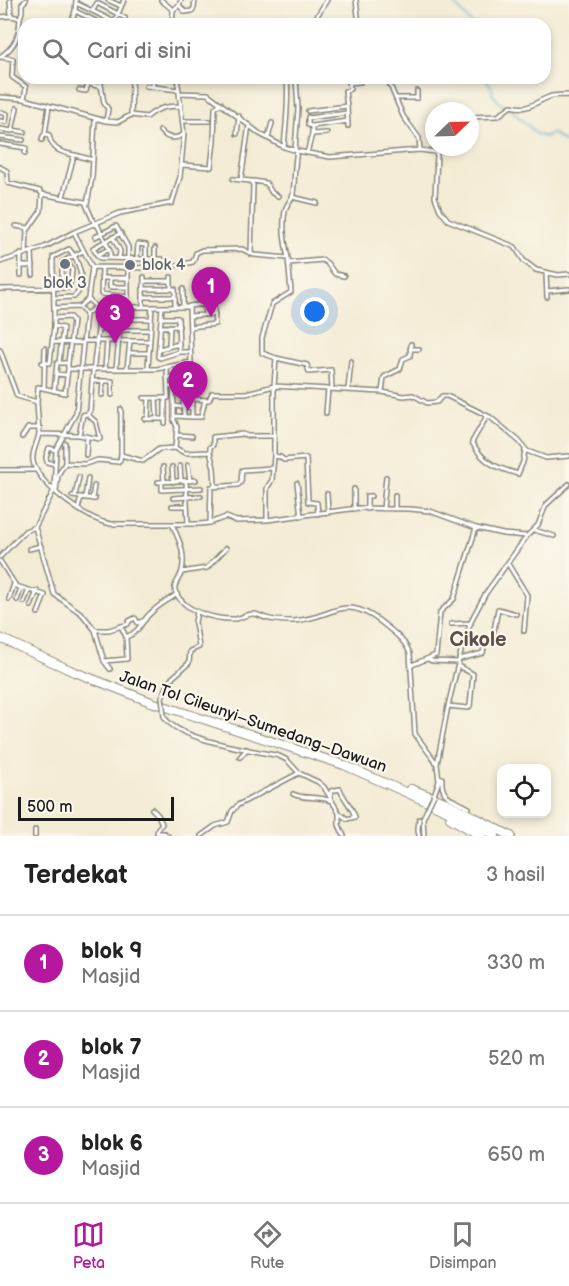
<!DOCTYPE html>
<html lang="id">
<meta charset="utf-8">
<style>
body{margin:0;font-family:"Balsamiq Sans",sans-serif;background:#f6f6f6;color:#222}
.controls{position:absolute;right:18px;bottom:18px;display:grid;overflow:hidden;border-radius:12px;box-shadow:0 3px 9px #0003}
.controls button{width:54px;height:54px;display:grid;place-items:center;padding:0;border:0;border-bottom:2px solid #e0e0e0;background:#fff;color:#222;font:30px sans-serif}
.compass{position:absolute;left:425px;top:102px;width:54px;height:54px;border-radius:50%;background:#fff;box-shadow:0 3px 9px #0003;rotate:67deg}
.scale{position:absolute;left:18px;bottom:15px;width:156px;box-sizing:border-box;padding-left:6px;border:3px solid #1c1c1c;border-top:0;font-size:16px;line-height:21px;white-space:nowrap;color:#1c1c1c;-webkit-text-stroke:4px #fbf7ec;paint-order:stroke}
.you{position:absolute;left:315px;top:312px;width:21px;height:21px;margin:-15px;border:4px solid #fff;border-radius:50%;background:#1a73e8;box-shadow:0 0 0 9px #1a73e833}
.badge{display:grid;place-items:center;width:39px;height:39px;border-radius:50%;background:#b5179e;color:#fff;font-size:20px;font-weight:700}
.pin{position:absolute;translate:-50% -50px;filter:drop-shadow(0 2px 3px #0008)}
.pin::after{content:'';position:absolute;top:32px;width:21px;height:18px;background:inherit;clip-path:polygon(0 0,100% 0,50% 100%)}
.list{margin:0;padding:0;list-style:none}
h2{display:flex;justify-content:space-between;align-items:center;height:78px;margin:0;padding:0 24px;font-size:26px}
h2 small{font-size:20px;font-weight:400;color:#767676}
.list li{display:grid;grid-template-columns:39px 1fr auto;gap:18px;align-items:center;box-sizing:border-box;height:96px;padding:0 24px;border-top:2px solid #e0e0e0}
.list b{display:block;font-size:22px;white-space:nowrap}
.list p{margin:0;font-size:20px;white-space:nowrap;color:#767676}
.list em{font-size:20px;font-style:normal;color:#767676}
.icon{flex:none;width:33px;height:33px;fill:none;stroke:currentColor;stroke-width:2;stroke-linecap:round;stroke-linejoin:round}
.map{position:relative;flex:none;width:569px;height:836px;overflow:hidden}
.search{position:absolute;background:#fff;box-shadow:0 3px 9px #0003;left:18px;right:18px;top:18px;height:66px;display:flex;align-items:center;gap:15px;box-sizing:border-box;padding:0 21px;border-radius:18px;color:#767676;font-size:22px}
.sheet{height:366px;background:#fff}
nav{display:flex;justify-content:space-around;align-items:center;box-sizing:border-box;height:84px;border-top:2px solid #e0e0e0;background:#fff;font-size:16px;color:#767676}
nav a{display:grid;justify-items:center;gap:3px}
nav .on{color:#b5179e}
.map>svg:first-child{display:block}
</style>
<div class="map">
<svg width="569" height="836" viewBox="0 0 569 836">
<rect width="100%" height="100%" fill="#fbf7ec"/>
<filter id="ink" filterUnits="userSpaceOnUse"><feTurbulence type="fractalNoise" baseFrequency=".0167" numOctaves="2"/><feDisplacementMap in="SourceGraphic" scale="12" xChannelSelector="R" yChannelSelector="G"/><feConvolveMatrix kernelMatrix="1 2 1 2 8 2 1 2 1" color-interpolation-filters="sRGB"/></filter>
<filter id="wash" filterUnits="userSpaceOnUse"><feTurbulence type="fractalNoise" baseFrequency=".008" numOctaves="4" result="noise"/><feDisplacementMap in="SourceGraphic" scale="24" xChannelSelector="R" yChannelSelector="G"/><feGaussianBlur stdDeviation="1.35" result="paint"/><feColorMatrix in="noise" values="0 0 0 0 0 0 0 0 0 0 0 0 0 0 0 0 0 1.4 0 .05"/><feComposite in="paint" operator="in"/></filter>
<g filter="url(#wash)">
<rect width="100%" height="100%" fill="#f3ecd5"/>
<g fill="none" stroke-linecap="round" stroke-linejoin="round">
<path stroke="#55acd2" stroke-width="1.5" d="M451,0l21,24
M485,78l7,10v6l14,15
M510,109l28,26 7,2 7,-4 17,12"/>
</g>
</g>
<g filter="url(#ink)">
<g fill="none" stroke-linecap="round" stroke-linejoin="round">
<g stroke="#888478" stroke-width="6">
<path id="minor" d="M10,0l1,16
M108,0l13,6
M124,0l-6,14 7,4
M161,0l12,10
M356,0l3,24
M76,3l43,21
M179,5l6,7 7,-1 2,-3 1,-8
M93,10l4,-7 21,11 -5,10
M75,11l27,13
M0,17l11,-1 9,2c-1,18 -4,28 -20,39
M20,18l2,-6v-8l4,-4
M72,19l10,5
M71,24l4,-13 1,-11
M172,24l1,-14 6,-5 2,-5
M312,24l15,-24
M1,57l12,2 -1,18 14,10 -2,12
M100,78l4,25 4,6 -2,12
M177,78l2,13
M387,78l16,38 16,22 1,12
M79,81l22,6
M263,81l18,-3
M349,83l11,-1
M146,86l33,4
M153,87v-9
M79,90l7,1 2,-7
M0,97l24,2 82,22 12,1 13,-7 16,2c11,-9 18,-11 34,-11
M396,98h21v-7
M347,106l-2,-15 5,-2 -1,-11
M308,111l39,-5 1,20
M439,111l3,-2 17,2
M0,112l7,2 -1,8 -6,-1
M131,115l1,-35
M308,117v8l4,1v8
M470,117l28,-1 13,-10c18,5 22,-3 38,-9 7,-3 13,-1 20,-2
M308,118l39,-5
M184,121h26
M249,125l-8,55 10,1 2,4 -2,69
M312,126l36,-5
M0,129l12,2 5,-23
M12,130l13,2
M160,131c7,8 15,9 24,3
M45,134l4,1c3,15 11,17 25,20l-11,42
M237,134l2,-18
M0,137l23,3
M268,138l4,-15
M42,140l1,-4 2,-2 4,-28
M0,144l26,4 -1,5
M284,147c2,-23 5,-46 3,-69
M295,150l3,-41 -2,-31
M307,153l5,-19 15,-1
M437,153l3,-6
M75,155l18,5
M182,165l29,2 3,-26 1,-33 6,-5
M0,167l7,4 1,12 32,8 2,3 43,8 10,23
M233,179l8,1
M253,181l13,2 6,10 6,3
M292,197l25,6
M87,204l5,-26 3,-59
M97,224l13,27v7
M16,226l12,2
M74,232l18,35 70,1 31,-6 3,-9 6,-3 40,-1 12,6 34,3 3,34 -19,12 -10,34v15l14,5 -2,28 -28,7h-34l-3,7 -17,-1
M113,237l7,14 -1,7
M109,249l-12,6 -4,-7 28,-15
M32,251l1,24
M26,253l1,-22 14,-20 1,-17
M21,254v21
M97,255l3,3 46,1v-14l-8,-1 -1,14
M288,258c-3,-15 -6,-31 -3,-47 1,-7 7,-11 8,-17 2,-14 1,-29 4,-43
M155,259v-11
M67,260l5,10 -1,9
M0,262l45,-15 29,-15 46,-19 52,-10 8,-26 4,-43 -5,-41 29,1 52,40 24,13 13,4 33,6 90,-7 15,2 2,3 -2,42 5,13 8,10 67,27 9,14 12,9 22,5 11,-1
M289,263l33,-3 5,3 8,11 9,2
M21,266h12
M92,267l-4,32 8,8h32v-60l-12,-21 -21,11
M102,268l-1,26 27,3
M146,268v-9h16
M546,272l1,25
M144,277v12
M101,278h27
M110,278v9h18
M144,281h27
M0,289l69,-1 2,-9h-9v-17l21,-11
M171,289v-12
M183,289v18
M547,291l22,-2
M143,297h31
M54,298l20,-1c14,-12 5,-37 -5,-48l-16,8v5l1,46 25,-1 9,-8
M189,306l25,-3
M79,307l7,7 10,-7
M143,307v-18h32v18
M205,315l-2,-30 10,-1
M190,316l25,-2
M55,318l15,-1 3,4 -5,42
M162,318h16l1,34 -19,6 -2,-1 4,-50
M54,326l9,2 -4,35h9v6
M161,327l18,-1
M190,327l25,-3 -3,-48
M98,330h52
M83,341h67
M53,342l30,1
M169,346l1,-20
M159,349l20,-5
M410,349h9
M0,350l17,46 20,6 2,32 40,1 4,-20 4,-1 3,-3 2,-30
M179,352h11
M129,353h20
M276,358l31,7 2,7 22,-2 1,19
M42,363h8l4,-37v-18
M148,368l4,-61
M105,369l2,-28
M116,369l6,-62
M127,369l3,-28
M56,374l11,1
M167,378l15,-3 2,41
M173,386l1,20 18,2
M168,387l15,-1
M44,388l1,-40
M348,390l3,-29
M54,391l3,-28
M382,392l2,-15 16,-8 3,-10 7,-3 1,-12
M102,395l1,-14
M112,395v-14h-20l7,-60 2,-2h50
M144,398h24l-1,-31
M156,398l1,21
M165,398v25
M37,402l1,-15 27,6 3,-24h89l34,-7 -2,-55h-61
M174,406v14l3,7 -2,21
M121,409v46
M326,413l2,-24
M174,416l18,1 -1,-55
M487,416l-15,26c11,21 25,26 46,32l5,-12 2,-12
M192,417h9l4,-17
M145,419h20
M148,419l1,-21
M39,434c-2,10 -9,21 -5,31 9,23 54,55 77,59h89l10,-1 16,-6 10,4 31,-1v-32l5,-8 2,-24v-70l108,6 22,4 9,-1 14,8 10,-1 5,-6h5l43,21 29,24 8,10 19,7 23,-2
M79,435l21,4 -4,-17 -9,-8
M177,435l15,1
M22,437l6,-9h12
M210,452l4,16 1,18
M86,455l1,-18
M274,456l6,1 4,3 22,-2 2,44 9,1 1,11
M65,463l20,1 13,-4 20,2 2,-2 1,-5 22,6 16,-12 16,-1 10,5 25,-1v-5l3,-2v-8l29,-3 6,2h26
M55,464l-8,-2 -1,-5 3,-9 7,2
M188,465l2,16
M180,466l1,15
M163,467l1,15
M172,467l1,15
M0,470h37
M186,481l2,42
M158,482l38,-2
M162,482v8l39,-2
M297,483l4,33
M56,492l2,-17 7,-12v-20
M327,494l1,19
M395,495v14
M72,496l23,3
M75,496l4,-19
M85,498l3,-20
M173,498l28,-2
M92,499l2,-13
M172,506h15
M78,509l3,-12
M354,509v-20
M367,509v-13h4
M383,509l3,-32
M267,520l91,-12 52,1 20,2 46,17 27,6 24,2
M210,523l1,-36 27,-2 3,-3 1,-12 31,-2
M172,524c7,16 14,29 10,47 -2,8 -10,14 -6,22 9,19 40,27 60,26 6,-1 11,-6 18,-5 4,0 8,3 12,4 9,3 18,3 28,3 43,-4 50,-30 92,5 10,8 20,16 24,28l5,80 22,30
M35,527l19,67 28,20 13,16h14l19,-6 1,-3 6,-3 3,5 7,-3
M534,530l20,6
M29,549l12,-3
M0,557l25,-26 10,-4 19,-37 2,-40 20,-37 10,-99
M0,561l16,25 29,9 -7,18
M508,564l19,31 -3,36
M182,572l25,-4 19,-20
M9,599l5,-15
M17,600l4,-12
M24,602l5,-12
M31,606l6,-15
M451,624l20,-1
M121,626l5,11
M95,630l9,31 23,-2 -1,-22c16,-6 15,-17 27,-26 7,-7 16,-11 24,-17
M428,659l4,2 26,1
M460,659l23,-6 2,-11 7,-1 6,-32 18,5
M104,661l6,8
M412,665l24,-10 4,-43 14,-13 22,-71
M162,697l9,-18 18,-16 1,-12 9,-4 -4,-25 2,-10
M448,706l20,2 2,-2 3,-32 -15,-8
M164,716c11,24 89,34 115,40l8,4 12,13 19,9 6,5 15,26v12l5,11
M240,757l7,-8
M439,777l3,1c-2,21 12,21 27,30
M293,794c12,6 25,1 38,7
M434,795l5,-14 -2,-17 11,-58 15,-63 10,-26 13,-24 41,-57 11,-11 8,-20 23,-21
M330,797l1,-6 9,-2c4,11 12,17 15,28l-8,2 -8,-6
M152,809l6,6 4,9 -4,4 -1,5h7l4,3
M423,818l1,18
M419,819l-1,10 1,7
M35,836v-6
M201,836l14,-10 13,-4 4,-11 6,-6 61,-32"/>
</g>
<g stroke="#888478" stroke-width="10">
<path id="motorway" d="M0,638l70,32 81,32 193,63 104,46 47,25
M411,789l34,13 66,34
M450,818l31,18"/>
</g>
<use href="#minor" stroke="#fff" stroke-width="3"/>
<use href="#motorway" stroke="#fff" stroke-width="8"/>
<g stroke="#888478" stroke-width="6" stroke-linecap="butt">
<path id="minor-bridge" d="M162,697l2,19
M423,818l11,-23"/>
</g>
<use href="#minor-bridge" stroke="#fff" stroke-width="3"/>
</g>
</g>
<g fill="#6b7280" stroke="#fbf7ec" stroke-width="2">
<circle cx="65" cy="264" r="6"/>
<circle cx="130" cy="265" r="6"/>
</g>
<g text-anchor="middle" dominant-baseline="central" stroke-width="4.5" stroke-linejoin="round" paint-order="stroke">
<g font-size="16" fill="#5b616d" stroke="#fbf7ec" text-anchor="start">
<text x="142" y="265">blok 4</text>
<text x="65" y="283" text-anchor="middle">blok 3</text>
</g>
<g font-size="16" fill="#1c1c1c" stroke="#fbf7ec">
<text transform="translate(253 722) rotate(19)">Jalan Tol Cileunyi–Sumedang–Dawuan</text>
</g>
<g font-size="20" font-weight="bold" fill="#5e5046" stroke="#fbf7ec">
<text x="478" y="640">Cikole</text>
</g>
</g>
</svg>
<div class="controls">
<button><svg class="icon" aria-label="locate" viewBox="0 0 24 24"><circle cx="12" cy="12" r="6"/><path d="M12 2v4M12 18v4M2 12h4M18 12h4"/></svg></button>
</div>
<svg class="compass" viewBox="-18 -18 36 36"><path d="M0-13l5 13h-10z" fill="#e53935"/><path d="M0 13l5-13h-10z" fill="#767676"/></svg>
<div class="scale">500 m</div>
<div class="you"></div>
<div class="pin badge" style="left:211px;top:317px">1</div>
<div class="pin badge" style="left:188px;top:411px">2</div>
<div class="pin badge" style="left:115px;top:344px">3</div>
<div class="search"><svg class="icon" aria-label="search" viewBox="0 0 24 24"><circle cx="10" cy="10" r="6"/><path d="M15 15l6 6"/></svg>Cari di sini</div>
</div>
<section class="sheet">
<h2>Terdekat<small>3 hasil</small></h2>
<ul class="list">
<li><span class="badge">1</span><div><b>blok 9</b><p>Masjid</p></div><em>330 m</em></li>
<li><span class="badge">2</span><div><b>blok 7</b><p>Masjid</p></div><em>520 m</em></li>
<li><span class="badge">3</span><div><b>blok 6</b><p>Masjid</p></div><em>650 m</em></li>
</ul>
</section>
<nav>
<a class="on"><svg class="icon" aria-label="map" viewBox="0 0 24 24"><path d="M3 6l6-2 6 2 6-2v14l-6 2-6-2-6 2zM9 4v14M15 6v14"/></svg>Peta</a>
<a><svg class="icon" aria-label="directions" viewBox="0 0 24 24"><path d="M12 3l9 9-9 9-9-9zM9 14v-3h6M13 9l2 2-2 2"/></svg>Rute</a>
<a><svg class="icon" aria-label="saved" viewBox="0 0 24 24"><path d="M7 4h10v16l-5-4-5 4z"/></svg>Disimpan</a>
</nav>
